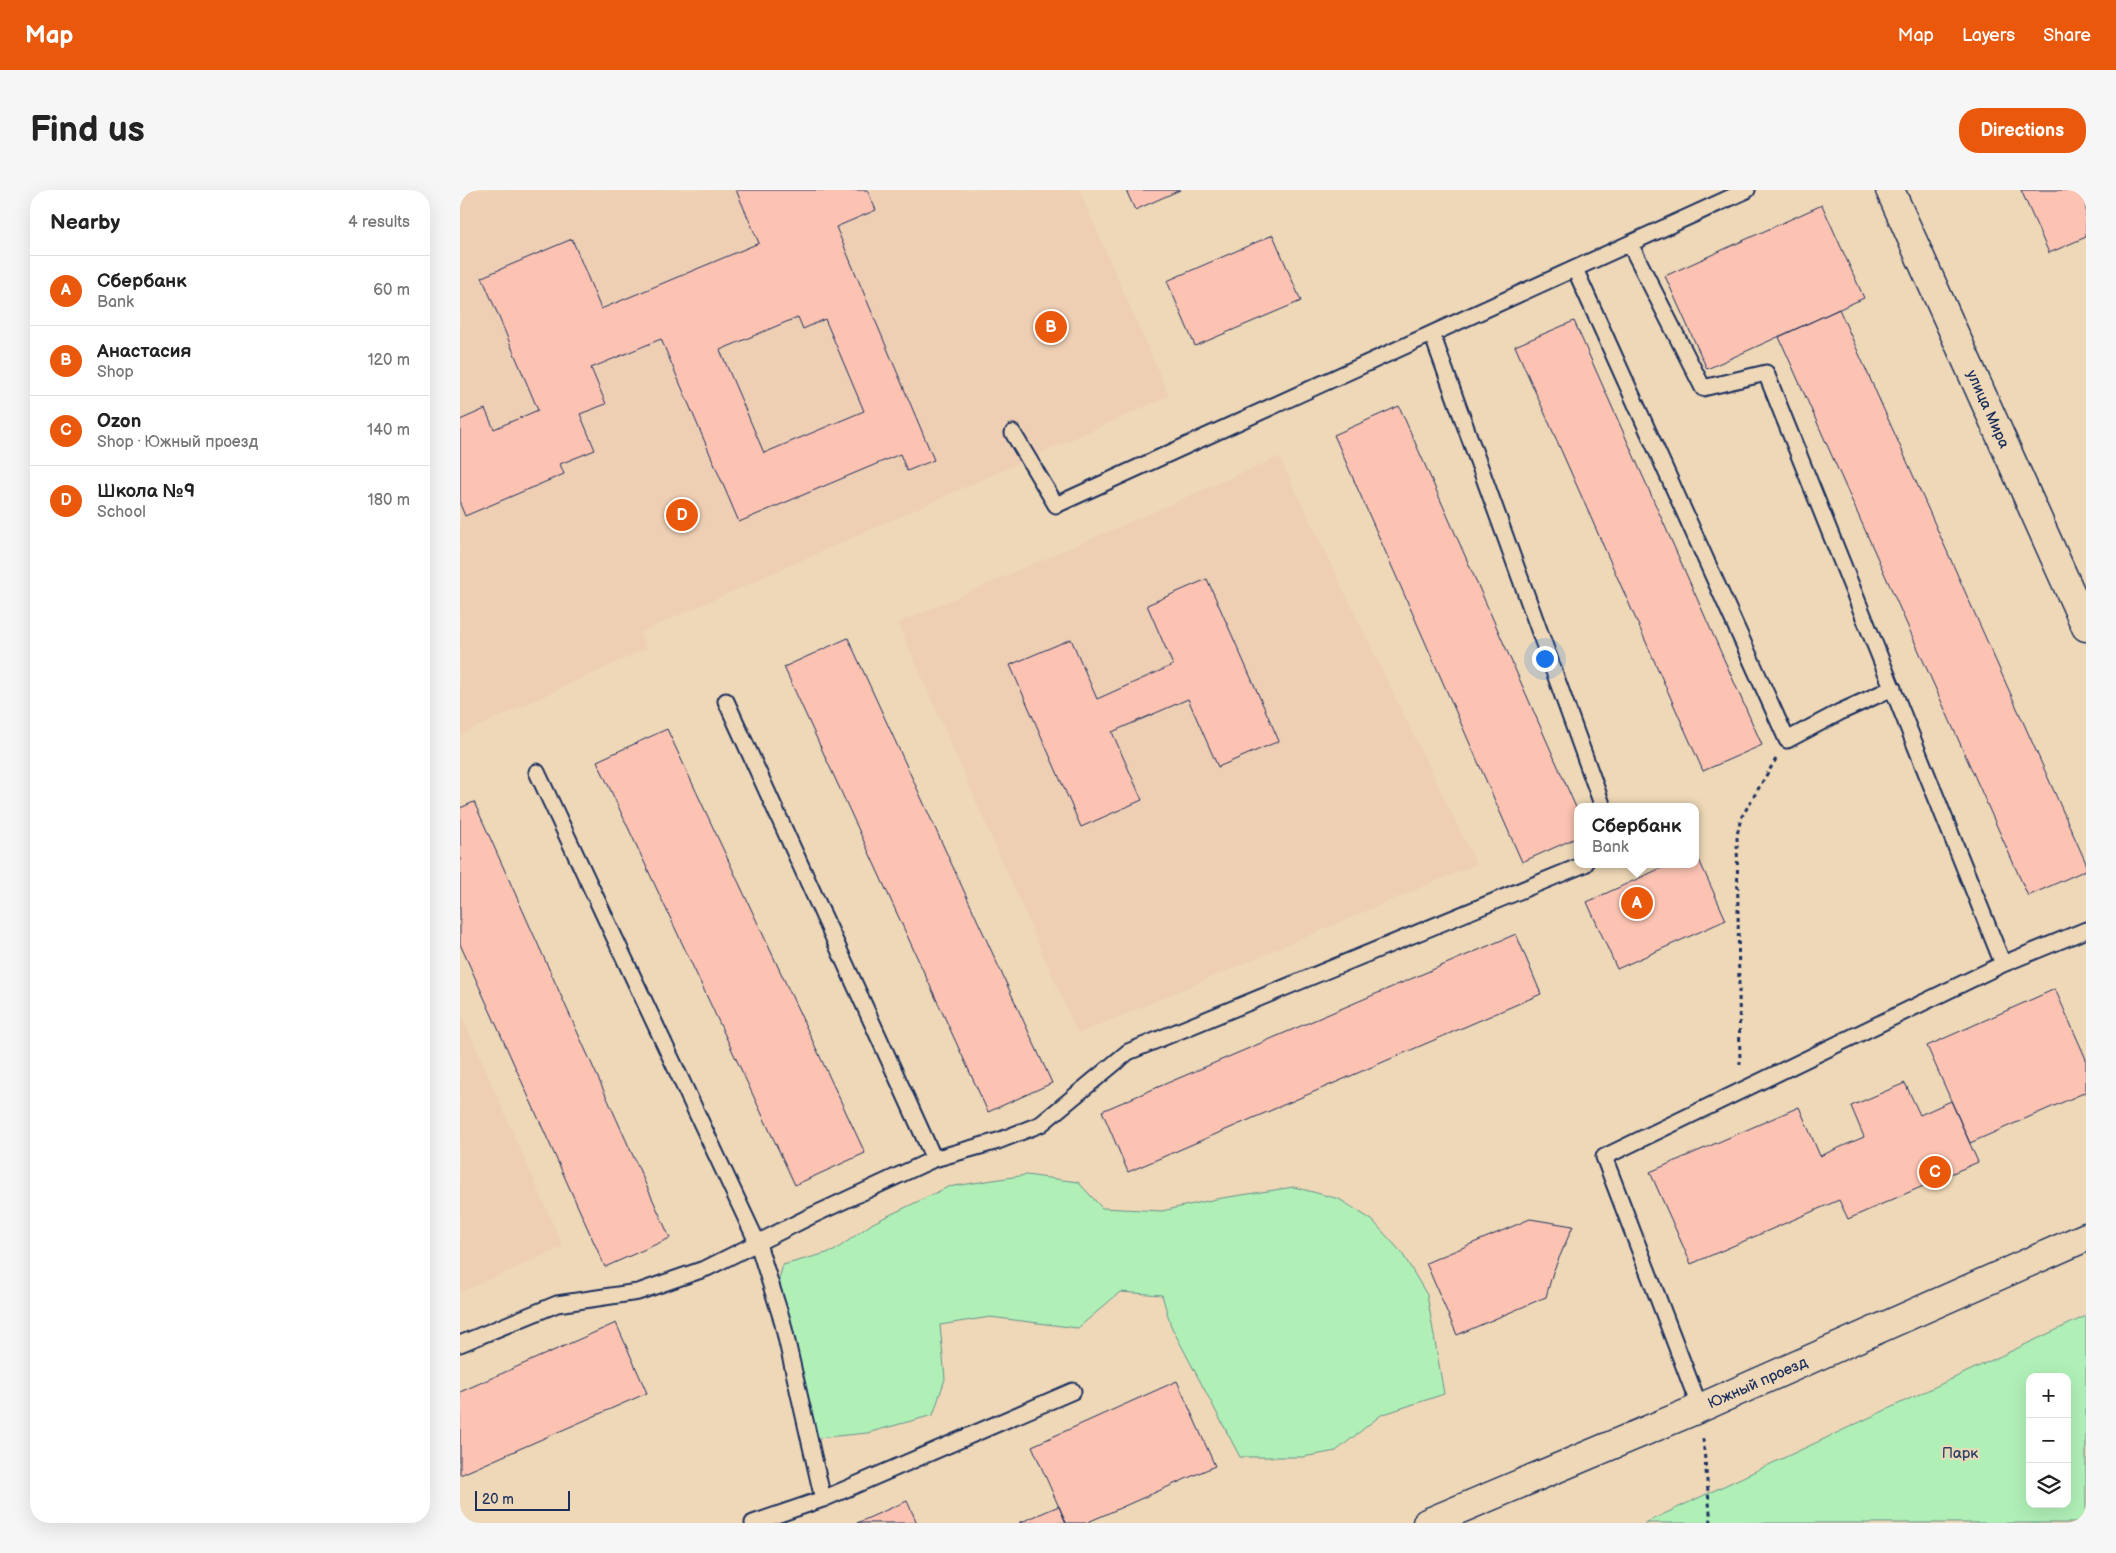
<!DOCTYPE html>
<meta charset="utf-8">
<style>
body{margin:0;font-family:"Balsamiq Sans",sans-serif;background:#f6f6f6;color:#222}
.controls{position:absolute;right:15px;bottom:15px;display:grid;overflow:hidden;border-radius:10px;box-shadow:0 5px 20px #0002}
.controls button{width:45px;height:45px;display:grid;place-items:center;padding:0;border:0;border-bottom:1px solid #e0e0e0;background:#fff;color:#222;font:25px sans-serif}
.scale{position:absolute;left:15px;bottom:12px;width:95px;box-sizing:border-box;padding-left:5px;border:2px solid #1b2f5e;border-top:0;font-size:14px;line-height:18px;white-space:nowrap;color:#1b2f5e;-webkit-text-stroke:4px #eed8b7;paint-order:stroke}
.you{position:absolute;left:1084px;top:468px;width:18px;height:18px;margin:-12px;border:4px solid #fff;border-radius:50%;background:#1a73e8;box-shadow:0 0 0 8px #1a73e833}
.badge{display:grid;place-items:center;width:32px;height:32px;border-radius:50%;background:#ea580c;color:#fff;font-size:16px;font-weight:700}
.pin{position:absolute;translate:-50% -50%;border:2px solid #fff;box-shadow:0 1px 5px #0006}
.popup{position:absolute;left:1114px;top:613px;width:125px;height:65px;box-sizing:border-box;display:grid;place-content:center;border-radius:10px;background:#fff;filter:drop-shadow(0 1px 4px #0005);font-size:16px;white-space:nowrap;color:#767676}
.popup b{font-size:19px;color:#222}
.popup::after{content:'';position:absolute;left:50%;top:100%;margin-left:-10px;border:10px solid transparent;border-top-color:#fff}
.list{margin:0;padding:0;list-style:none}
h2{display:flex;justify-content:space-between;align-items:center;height:65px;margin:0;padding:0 20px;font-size:21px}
h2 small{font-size:16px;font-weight:400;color:#767676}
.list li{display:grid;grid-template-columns:32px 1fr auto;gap:15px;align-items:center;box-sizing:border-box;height:70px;padding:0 20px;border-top:1px solid #e0e0e0}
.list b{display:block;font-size:19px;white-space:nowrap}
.list p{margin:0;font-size:16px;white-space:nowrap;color:#767676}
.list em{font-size:16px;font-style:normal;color:#767676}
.icon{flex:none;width:28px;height:28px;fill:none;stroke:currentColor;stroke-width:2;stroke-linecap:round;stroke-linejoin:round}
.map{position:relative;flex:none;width:1626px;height:1333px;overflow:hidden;border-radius:20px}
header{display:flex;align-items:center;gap:30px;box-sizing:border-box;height:70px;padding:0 25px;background:#ea580c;color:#fff}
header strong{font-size:24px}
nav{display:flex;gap:28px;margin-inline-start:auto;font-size:18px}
.intro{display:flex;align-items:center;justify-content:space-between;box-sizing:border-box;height:120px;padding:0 30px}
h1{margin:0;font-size:35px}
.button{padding:12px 22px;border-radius:20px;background:#ea580c;color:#fff;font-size:18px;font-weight:700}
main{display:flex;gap:30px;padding:0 30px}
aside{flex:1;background:#fff;border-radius:20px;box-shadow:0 5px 20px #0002}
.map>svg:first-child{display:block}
</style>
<header>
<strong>Map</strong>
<nav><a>Map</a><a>Layers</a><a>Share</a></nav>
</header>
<div class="intro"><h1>Find us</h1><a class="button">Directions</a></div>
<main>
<aside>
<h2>Nearby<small>4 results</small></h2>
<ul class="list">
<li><span class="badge">A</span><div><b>Сбербанк</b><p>Bank</p></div><em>60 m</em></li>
<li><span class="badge">B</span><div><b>Анастасия</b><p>Shop</p></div><em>120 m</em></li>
<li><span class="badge">C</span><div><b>Ozon</b><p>Shop · Южный проезд</p></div><em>140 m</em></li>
<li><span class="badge">D</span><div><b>Школа №9</b><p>School</p></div><em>180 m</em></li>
</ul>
</aside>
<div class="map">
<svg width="1626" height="1333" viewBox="0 0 1626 1333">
<rect width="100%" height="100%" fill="#eed8b7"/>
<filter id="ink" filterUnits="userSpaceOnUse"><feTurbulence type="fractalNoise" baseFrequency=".02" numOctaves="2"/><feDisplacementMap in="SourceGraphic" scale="10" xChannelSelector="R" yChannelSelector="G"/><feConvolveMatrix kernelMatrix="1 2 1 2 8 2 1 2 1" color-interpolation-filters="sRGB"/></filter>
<g filter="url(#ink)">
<path fill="#eecfb4" d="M0,0h619l90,206 -530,237 8,15 -187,87z
M819,267l197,407 -398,170 -180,-411z
M0,822l103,235 -103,45z"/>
<path fill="#b0f0b7" stroke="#66908a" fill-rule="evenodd" d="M566,985l52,7 24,26 60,3 54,-12 78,-12 45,12 33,21 30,33 25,42 17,99 -63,21 -45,36 -33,6h-63l-69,-131 -9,-31 -42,-3 -42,36 -88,-11 -50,8 5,54 -12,36 -66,18 -60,6 -33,-143 9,-31 51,-14 39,-28 75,-36z
M1626,1126v207h-441zM1570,1187h37v127h-37z"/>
<path fill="#fcc3b2" stroke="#1b2f5e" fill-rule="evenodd" d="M276,0h131l9,20 -40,17 98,233 -27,11 -7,-17 -161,68 -78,-183 -70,29 15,36 -26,10 15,36 -35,14 4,10 -99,42 -5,-12v-84l25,-11 9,20 44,-19 -56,-133 90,-38 29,70 158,-66zM338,127l5,12 22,-10 39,92 -100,42 -44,-103z
M666,0h54l-45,20z
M1561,0h65v47l-37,16z
M1362,15l42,93 -157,71 -42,-93z
M813,45l28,66 -106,45 -28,-65z
M1379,119l247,554v7l-58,26 -249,-559z
M1114,131l188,424 -59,26 -188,-425z
M939,216l179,406v25l-56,25 -188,-427z
M747,389l72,162 -61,26 -30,-68 -76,33 30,68 -61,27 -71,-162 61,-26 26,60 76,-34 -26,-60z
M388,448l204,445 -64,29 -204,-445z
M207,539l198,424 -70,32 -198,-424z
M14,612l196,436 -65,29 -145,-323v-136z
M1236,663l30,67 -109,49 -30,-67 83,-38h26z
M1056,744l25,60 -413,178 -26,-61z
M1595,799l31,70v33l-116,51 -43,-97z
M1445,893l15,32 31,-14 27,61 -130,57 -9,-19 -148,64 -41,-92 149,-65 21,49 44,-19 -13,-31z
M1070,1029l43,7 -20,46 -7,25 -89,38 -31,-72z
M156,1133l31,70 -187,82v-83z
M717,1191l38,85 -129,57h-20l-34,-77z
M447,1311l10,22h-60z
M599,1316l7,17h-47z"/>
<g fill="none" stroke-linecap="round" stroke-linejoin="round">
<g stroke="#1b2f5e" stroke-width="19">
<path id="service" d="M1170,54l73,144 63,-15 237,591 83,-34
M1115,79l212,471 53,-28 53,-24
M972,144l171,473
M553,243l43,72 691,-315
M266,511l208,458
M77,582l221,472 24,76 41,179 -70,24
M0,1154l97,-40 81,-12 69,-24 102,-51 125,-58 64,-18 43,-17 87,-72 457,-188
M1240,1218l-96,-251 399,-193
M363,1309l250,-108"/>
</g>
<g stroke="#1b2f5e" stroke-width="31">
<g id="minor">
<path id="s1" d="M1430,0l196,437"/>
<path id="s2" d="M967,1333l273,-115 386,-171"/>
</g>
</g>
<path stroke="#1b2f5e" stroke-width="3" stroke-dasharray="4 4" stroke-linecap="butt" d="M1280,875l-3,-230 4,-17 35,-59
M1243,1249l8,84"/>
<use href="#service" stroke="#eed8b7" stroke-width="15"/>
<use href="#minor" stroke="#eed8b7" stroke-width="28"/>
</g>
</g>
<g text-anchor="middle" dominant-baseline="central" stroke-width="4" stroke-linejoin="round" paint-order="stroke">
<g font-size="15" fill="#1b2f5e" stroke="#eed8b7">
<text stroke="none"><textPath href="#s1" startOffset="240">улица Мира</textPath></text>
<text stroke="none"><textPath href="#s2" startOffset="359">Южный проезд</textPath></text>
</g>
<g font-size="15" fill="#2a4267" stroke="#eed8b7">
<text x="1500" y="1263">Парк</text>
</g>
</g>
</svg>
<div class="controls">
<button>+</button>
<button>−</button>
<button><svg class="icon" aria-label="layers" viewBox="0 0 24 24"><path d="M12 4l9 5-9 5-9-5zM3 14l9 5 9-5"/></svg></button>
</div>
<div class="scale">20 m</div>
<div class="you"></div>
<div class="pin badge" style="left:1177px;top:713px">A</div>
<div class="popup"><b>Сбербанк</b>Bank</div>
<div class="pin badge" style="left:591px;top:137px">B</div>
<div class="pin badge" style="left:1475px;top:982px">C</div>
<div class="pin badge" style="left:222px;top:325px">D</div>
</div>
</main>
